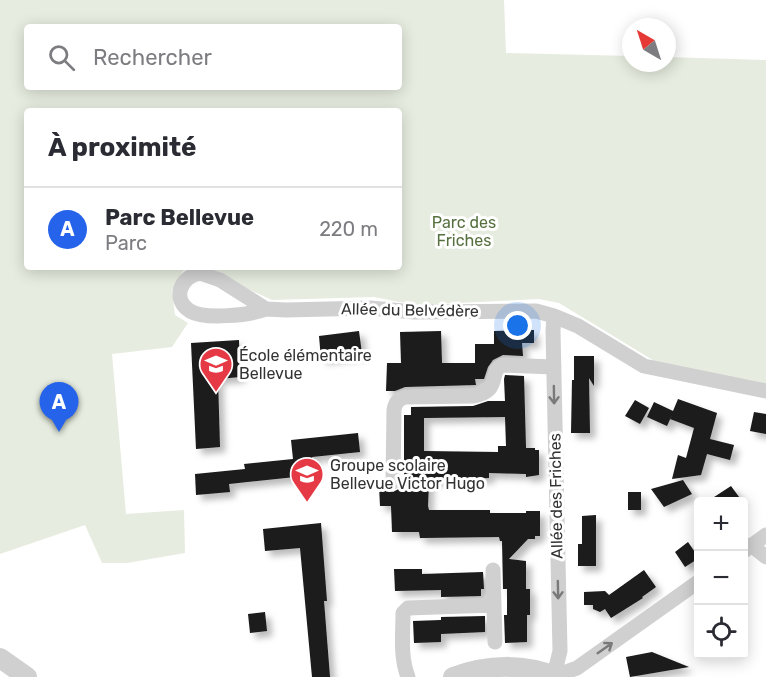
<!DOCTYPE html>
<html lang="fr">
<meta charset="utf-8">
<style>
body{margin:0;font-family:Rubik,sans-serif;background:#f2f2f3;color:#2b2b33}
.controls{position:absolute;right:18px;bottom:18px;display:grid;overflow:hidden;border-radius:6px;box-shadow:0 3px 15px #0003}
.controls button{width:54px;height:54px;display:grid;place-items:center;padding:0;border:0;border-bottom:2px solid #e1e1e2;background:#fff;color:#2b2b33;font:30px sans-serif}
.compass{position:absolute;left:622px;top:18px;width:54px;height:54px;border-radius:50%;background:#fff;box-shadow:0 3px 15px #0003;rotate:321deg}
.you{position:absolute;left:518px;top:326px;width:21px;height:21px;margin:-15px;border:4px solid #fff;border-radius:50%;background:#1a73e8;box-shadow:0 0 0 9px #1a73e833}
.badge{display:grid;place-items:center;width:39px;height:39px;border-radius:50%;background:#2563eb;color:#fff;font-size:20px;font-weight:700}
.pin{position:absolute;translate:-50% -50px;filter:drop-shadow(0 2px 3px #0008)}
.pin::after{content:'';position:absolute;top:32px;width:21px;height:18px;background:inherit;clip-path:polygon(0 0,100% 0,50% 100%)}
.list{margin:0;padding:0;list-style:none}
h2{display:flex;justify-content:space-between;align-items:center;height:78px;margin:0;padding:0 24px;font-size:26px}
h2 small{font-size:20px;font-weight:400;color:#7c7c81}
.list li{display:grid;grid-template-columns:39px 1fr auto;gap:18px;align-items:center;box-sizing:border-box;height:84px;padding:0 24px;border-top:2px solid #e1e1e2}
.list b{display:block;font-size:22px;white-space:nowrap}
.list p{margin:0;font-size:20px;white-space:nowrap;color:#7c7c81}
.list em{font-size:20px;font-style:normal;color:#7c7c81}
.icon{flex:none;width:33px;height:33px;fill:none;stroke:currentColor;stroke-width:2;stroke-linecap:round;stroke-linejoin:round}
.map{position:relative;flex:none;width:766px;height:677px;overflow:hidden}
.search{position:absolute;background:#fff;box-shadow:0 3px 15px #0003;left:24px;top:24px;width:378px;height:66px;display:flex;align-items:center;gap:15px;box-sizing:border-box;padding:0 21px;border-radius:6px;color:#7c7c81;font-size:22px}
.panel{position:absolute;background:#fff;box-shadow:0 3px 15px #0003;left:24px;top:108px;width:378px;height:162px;border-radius:6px}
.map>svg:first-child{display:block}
</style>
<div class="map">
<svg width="766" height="677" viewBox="0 0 766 677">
<defs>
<filter id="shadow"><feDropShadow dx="5.5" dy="5.5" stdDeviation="3" flood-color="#0004"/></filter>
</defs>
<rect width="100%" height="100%" fill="#fff"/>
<path fill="#e6ecdf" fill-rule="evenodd" d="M0,0h504l2,53 125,3v7h36v-6l99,3v324l-110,-22 -97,-59 -20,-4 -124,6 -41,-8 -102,3 -24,-11 -26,-16 -15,-6h192v-156h-372v156h168l-12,4 -11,20 3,24 13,8 -16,24 -60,7 14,160 58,-4 1,43 -58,10h-25l-17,-38 -85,29zM27,27h372v60h-372z"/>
<path fill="#1a1a1a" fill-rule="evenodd" filter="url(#shadow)" d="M534,330v13h-12l1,13 -20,-1 -10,5 -5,7 -4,12h-9l1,6 -71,2 -10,4h-9l1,-28h14l-1,-31 41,-1 1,32h33v-19h19v-13z
M359,331l3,23 -41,5 -2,-23z
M239,340l1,37 -22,2 2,68 -24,2 -5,-106z
M574,356h20v30l-5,-8 1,55h-19l1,-53h2z
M505,375l19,1 2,72h9v2h4v25l-13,2v-3l-37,-1v5l-58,2v1h-2l-1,25 1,4h61v3h36v-2h14v25h-5v3h-7l-19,20 17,2v28h4v26h-3v27l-22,1 -1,-28h3v-26h-4l-1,-48h-2l-1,-4 -79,1 -1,-6h-27l-1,-26h-11l-1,-20h5l4,4 5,2 11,-6v-71h7v-8l62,-1 15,-5h17l-1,-22zM505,417l1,29h-8v6l-74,-1v-33z
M678,399l39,14 -7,26 24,6 -4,15 -23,-6 -6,21 -29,4 6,-24 8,3 8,-30 -24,-9 2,-4 -5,11 -20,-9 7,-15 19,9z
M635,400l14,8 -9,16 -15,-8z
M754,412l12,2v20l-16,-3z
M358,433l2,19 -48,5 2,18 -85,9 1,8 -34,3 -1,-21 50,-5 -1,-5 49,-5 -2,-19z
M683,480l9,14 -28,13 -13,-18z
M731,486l11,15h-34z
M628,492h13v18h-13z
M596,515v51h-18v-22h4v-28z
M321,523l6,78h-3l6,76h-18l-12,-129 -35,3 -2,-22z
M688,542l11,16 -14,9 -10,-15z
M394,569h28v5l61,-2 1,17h-3v7l-40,1v-7l-46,1z
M644,570l12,17 -14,10 1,1 -32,20 -6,-9 -5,3 -7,-3v-4h-9v-13l21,-1 4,4z
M265,612l2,19 -17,2 -2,-19z
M485,616v16l-44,2v8l-27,1 -1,-22 28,-1v-3z
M652,652l37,15 -59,10 -4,-20z"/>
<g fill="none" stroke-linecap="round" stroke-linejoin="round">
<path stroke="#d0d0d0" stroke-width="15" d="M200,273l20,7 46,29c-16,6 -61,11 -76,2 -19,-12 -9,-35 10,-38z
M266,309l20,1 84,-2 44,4 122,-1 18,5 24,10 66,40 122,25
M554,316l-1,15 7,320 -6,24
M393,482l1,-72c1,-7 4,-11 11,-13l68,-1c30,-5 14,-25 30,-31l51,2
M751,545l15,12
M744,551l22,-16
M493,570l2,72
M408,677c-8,-20 -5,-43 -5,-64l5,-5 86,-3
M552,677l25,-9 121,-86"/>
<path stroke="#d0d0d0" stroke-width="20" d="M0,658l27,19
M453,677c34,-13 71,-14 105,0"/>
</g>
<defs><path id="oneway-shaft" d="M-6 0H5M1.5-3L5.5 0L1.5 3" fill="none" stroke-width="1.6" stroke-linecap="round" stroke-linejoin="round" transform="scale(1.5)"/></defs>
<g stroke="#7a7a7a">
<use href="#oneway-shaft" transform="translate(554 395) rotate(89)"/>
<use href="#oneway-shaft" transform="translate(558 590) rotate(89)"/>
<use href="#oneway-shaft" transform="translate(605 648) rotate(-35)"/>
</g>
<defs>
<g id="school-pin" transform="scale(1.725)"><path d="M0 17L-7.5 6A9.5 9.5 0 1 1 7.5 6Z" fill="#e63946" stroke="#fff"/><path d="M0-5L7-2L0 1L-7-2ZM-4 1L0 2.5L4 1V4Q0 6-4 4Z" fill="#fff"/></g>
</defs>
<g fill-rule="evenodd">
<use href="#school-pin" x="216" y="364"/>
<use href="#school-pin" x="307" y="474"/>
</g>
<g text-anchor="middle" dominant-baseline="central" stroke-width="6" stroke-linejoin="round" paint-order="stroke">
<g font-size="16" fill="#56703f" stroke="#fff">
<text x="464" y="222">Parc des<tspan x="464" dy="18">Friches</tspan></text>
</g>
<g font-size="16" fill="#333" stroke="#fff">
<text transform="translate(410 310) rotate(1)">Allée du Belvédère</text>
<text transform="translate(556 496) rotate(-91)">Allée des Friches</text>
</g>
<g font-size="16" fill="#333" stroke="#fff" text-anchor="start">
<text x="239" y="355">École élémentaire<tspan x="239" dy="18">Bellevue</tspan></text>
<text x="330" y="465">Groupe scolaire<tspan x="330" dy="18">Bellevue Victor Hugo</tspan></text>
</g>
</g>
</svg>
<div class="controls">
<button>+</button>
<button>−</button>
<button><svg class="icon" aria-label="locate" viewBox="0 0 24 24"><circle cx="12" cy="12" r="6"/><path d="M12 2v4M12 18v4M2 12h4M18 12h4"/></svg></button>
</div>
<svg class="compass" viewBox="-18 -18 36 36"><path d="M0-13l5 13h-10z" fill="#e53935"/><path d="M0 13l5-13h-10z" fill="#7c7c81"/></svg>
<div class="you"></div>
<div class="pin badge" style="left:59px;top:432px">A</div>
<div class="search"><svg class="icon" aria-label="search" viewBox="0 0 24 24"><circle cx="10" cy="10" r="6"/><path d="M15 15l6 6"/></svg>Rechercher</div>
<section class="panel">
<h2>À proximité<small></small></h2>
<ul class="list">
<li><span class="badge">A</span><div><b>Parc Bellevue</b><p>Parc</p></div><em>220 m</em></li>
</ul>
</section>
</div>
